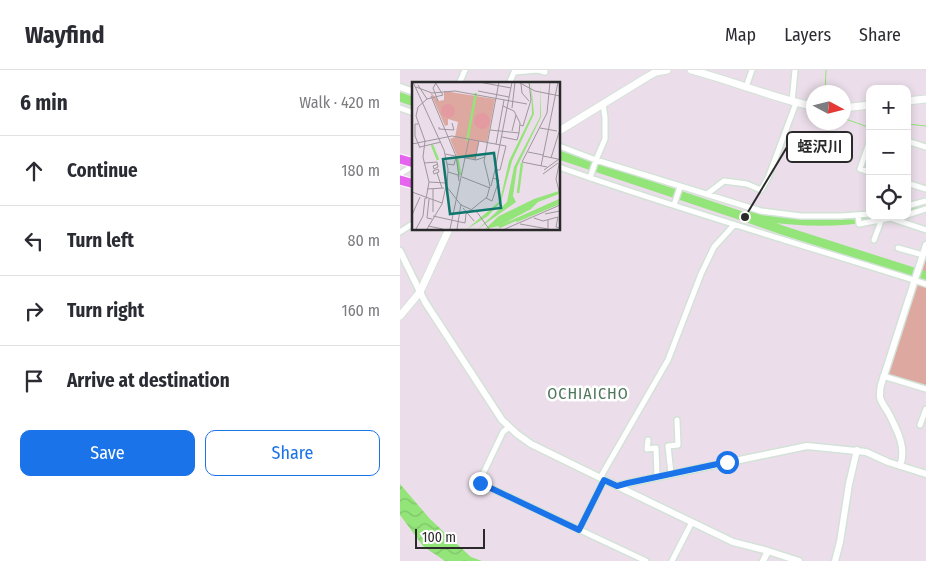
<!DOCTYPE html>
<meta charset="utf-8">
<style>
body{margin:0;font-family:"Fira Sans Condensed","Noto Sans JP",sans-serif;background:#f2f2f3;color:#2b2b33}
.controls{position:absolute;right:15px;top:15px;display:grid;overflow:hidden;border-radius:10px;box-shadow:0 2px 8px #0003}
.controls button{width:45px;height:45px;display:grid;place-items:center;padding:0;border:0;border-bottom:1px solid #e1e1e2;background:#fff;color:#2b2b33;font:25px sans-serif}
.compass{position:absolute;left:406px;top:15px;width:45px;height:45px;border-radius:50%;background:#fff;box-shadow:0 2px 8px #0003;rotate:97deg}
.scale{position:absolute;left:15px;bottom:12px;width:70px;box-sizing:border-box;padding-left:5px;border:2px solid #2a2a2a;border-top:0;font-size:14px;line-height:18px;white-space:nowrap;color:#2a2a2a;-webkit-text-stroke:4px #fff;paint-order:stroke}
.stop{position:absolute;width:15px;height:15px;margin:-11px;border:4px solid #1a73e8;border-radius:50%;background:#fff}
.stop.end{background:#1a73e8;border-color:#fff;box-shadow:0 1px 5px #0008}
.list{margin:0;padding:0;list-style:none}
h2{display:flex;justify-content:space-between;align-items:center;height:65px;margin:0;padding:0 20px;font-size:21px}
h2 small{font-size:16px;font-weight:400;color:#7c7c81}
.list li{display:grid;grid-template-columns:32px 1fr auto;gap:15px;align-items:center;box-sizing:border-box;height:70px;padding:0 20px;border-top:1px solid #e1e1e2}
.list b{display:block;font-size:19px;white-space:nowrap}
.list em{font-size:16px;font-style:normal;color:#7c7c81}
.actions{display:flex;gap:10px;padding:15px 20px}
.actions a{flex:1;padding:11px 0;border:1px solid #1a73e8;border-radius:10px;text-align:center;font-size:18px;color:#1a73e8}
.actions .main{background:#1a73e8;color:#fff}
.icon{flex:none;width:28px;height:28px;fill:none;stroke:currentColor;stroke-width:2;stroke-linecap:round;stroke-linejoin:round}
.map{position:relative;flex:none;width:526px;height:491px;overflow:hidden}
header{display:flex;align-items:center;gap:30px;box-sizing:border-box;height:70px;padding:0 25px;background:#fff;border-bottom:1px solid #e1e1e2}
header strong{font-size:24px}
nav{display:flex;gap:28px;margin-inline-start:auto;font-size:18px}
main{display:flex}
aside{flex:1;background:#fff}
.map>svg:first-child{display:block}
</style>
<header>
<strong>Wayfind</strong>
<nav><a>Map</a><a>Layers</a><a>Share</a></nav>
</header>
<main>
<aside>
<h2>6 min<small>Walk · 420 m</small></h2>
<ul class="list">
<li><svg class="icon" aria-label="ahead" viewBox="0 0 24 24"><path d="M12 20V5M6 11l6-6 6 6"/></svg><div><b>Continue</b></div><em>180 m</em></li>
<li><svg class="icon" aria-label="left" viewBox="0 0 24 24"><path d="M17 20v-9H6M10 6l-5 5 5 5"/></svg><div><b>Turn left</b></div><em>80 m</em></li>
<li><svg class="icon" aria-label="right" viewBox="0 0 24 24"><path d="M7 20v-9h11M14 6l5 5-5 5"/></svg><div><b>Turn right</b></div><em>160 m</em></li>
<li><svg class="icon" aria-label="arrive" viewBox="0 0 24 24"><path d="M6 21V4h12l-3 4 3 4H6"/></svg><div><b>Arrive at destination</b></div></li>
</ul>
<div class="actions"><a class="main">Save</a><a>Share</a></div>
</aside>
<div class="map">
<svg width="526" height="491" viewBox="0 0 526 491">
<defs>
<pattern id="water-waves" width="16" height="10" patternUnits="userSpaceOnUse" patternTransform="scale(1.25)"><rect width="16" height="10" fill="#93e479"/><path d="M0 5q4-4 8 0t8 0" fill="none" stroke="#7fc469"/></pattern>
</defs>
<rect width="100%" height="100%" fill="#ebdeea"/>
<path fill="#dda89f" d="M526,177v140l-38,-12z"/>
<path fill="url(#water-waves)" d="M0,414l30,35 41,38 11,4h-37l-22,-15 -23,-31z"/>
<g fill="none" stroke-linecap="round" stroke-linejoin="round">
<path stroke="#93e479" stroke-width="1" d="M425,22l1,-22
M443,48l22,8h5
M507,54l19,2"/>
<path stroke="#93e479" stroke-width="9" d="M0,27l14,5
M159,85l186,62 40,14 141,45
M507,140l19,-5
M352,145c41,7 83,9 124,1"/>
<g stroke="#d3e2d7" stroke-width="8">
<path id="minor" d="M115,2l23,-2 7,2v-2
M59,14l6,-14
M109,14l6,-14
M346,17l6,-17
M392,32l3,-32
M0,38l14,5
M470,70l-10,29 10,3
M507,71l19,6
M159,76l37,14 165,51 40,5h40l29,-2
M159,97c121,43 245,78 367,117
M0,104l14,-9
M190,108l6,-18 9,-21v-21l-2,-15
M507,113l19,6
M307,124l17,-13 23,3 14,6 7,-12 28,-75
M274,135l6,-18
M507,136l19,-5
M458,145l1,9 42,-8
M507,145l19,-6
M493,149l33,11
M0,162l14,-9
M474,170l7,-19
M498,178l25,7
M483,306l43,13
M520,355l6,-16
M109,357l-6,5 -23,48v3l166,78
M248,370l-1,9 9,-1 1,29
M271,404l-3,-28 10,-1 -1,-25
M200,408l68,-118 33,-86 13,-27 20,-22
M179,460l25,-50
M272,491l20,-39"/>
</g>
<g stroke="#d3e2d7" stroke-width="9">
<path id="tertiary" d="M0,17l14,5
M0,181l25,51 77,118 15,14 14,10 86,42 12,-3 178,-37 59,6 22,10 38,12
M500,396c7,-18 -3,-36 -11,-52 -3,-6 -8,-11 -9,-17 0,-4 0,-8 1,-12l45,-140
M217,416l116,56 35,9 -5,10
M368,481l31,10
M435,491l5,-19 9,-58 8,-34"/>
</g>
<g stroke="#d3e2d7" stroke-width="9">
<path id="secondary" d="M291,0c18,5 37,11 55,17 23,7 44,15 67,19
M507,31l19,-2
M443,38l27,-3
M159,61l88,-54 9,-5 11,-2
M0,246l20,-24 29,-63"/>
</g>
<g stroke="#fff" stroke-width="11">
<path id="motorway" d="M0,89l14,4
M0,110l14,4"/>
</g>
<use href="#minor" stroke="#fff" stroke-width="5"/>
<use href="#tertiary" stroke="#fff" stroke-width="6"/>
<use href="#secondary" stroke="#fff" stroke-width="7"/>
<use href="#motorway" stroke="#e663f0" stroke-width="9"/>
</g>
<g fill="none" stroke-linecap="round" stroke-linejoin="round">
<path stroke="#1a73e8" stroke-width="6" d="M80,413l99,47 25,-50 13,6 11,-3 99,-21"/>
</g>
<g text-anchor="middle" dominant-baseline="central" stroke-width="5" stroke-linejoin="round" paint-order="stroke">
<g font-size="16" letter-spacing="1" fill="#4e775b" stroke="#fff">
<text x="188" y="323">OCHIAICHO</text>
</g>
</g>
<g transform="translate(12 12)">
<rect width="148" height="148" fill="#ebdeea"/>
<path d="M32,9l51,8 -8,43 -8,-1 -4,18 -18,-3 -7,-17 5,-2 3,-15 -10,-3v6l-3,1 -15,-34 9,9 5,-1z" fill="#dda89f"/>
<path d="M29 29a7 7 0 1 1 14 0a7 7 0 1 1-14 0ZM62 39a8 8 0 1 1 16 0a8 8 0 1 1-16 0Z" fill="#e39ba1"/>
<path d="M119,0l3,32 -22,47 -11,41 -13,14 -21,13 33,-28 9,-40 23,-47zM129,0v35l-24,50 -4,29 3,6 -38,27 29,-27 7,-35 26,-50zM147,109v3l-21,8 -7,7 -32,17 -14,3 14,-13 35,-17z" fill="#93e479"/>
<path fill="none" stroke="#93e479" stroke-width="2.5" d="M55,59l9,-48M20,63l6,15M45,75l3,18M106,111l4,-30M104,139l43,-18M87,145l61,-27"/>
<path fill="none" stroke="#9e969d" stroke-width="1" d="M1,0l31,68 4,19 -1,18 14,18 16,7 12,17M67,0l32,6M106,0l17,9 25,5M24,1l-3,5 5,13M109,2l1,9 7,8M6,3l9,14M4,5l16,6 23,-2 72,13M66,9l31,6M19,14l25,60M141,25l5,-25M100,26l3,-26M6,42h-3v12l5,12M108,43l3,1 8,-26 -2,-18M27,45v2l15,1 -2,-7M128,46l17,3M78,48l29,3 1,-10 -6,-12 -11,-5M100,49l4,-16M90,55l15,3 2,-7M0,62l40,-8 54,10 -6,24h-5l-4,16M84,62l8,-44M8,65l21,-5M116,70l15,3M33,72l31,6 9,-3M44,74l3,21M131,74l15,3M139,76l9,-29M63,78l4,-19M148,78l-4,19 4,16M12,81l13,-1 1,5 -4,2 -1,-3 5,-2M35,82l7,1 2,-8M129,84l12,-59M135,85l-25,-5 25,-49 3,-31M26,87l1,3 -5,2 -1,-3zM83,88l17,-88M132,88l15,-11M36,90l10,3 1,6M25,91l5,15M131,92l15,-11M50,95l28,11M17,100l17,1M15,107l17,-1M0,110l30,11M74,116l6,3 7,-21 -6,-2M14,117l3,-17 -6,-25 2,-16 -9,-25 2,-9 9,-8 16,-4 -8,-13M17,117l-2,19 5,1M51,126l11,13M21,130v-23M133,132l15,-3M0,133l8,-18M21,134l32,7 1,-9 21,-17 3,-11 -6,-25 15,-79M122,136l9,3 15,-4 -2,10 4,1M108,142l28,5v-9M16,144l15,3M4,147l7,-13 2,-18M15,147l15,-25 4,-18M38,147l19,-90M45,147l4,-25M93,147l55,-24"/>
<path fill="#0f766e" fill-opacity="0.15" stroke="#0f766e" stroke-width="2.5" d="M82,71l7,55 -51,6 -7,-55z"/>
<rect width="148" height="148" fill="none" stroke="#2a2a2a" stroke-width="2.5"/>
</g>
<path fill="none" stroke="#2a2a2a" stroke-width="2" d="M345 147L387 77"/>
<circle fill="#2a2a2a" stroke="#fff" stroke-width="2" cx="345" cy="147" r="5"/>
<rect fill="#fff" stroke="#2a2a2a" stroke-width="2" x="387" y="62" width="65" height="30" rx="5"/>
<g font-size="15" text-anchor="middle" font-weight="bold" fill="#2a2a2a">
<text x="420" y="82">蛭沢川</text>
</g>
</svg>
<div class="controls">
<button>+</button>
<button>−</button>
<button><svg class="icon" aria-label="locate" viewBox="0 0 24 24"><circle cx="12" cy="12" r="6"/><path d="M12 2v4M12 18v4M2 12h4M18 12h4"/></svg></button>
</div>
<svg class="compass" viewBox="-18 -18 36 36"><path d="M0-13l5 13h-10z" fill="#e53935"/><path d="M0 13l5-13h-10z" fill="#7c7c81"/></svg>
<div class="scale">100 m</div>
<div class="stop" style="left:327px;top:392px"></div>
<div class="stop end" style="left:80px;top:413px"></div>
</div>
</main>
